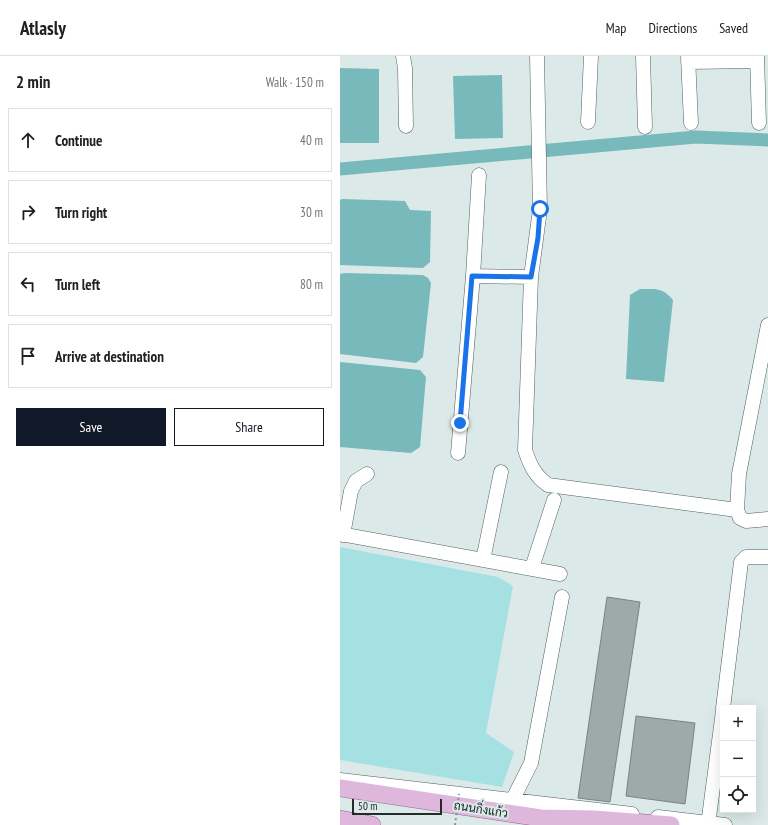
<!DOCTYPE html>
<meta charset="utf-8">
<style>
body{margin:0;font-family:"PT Sans Narrow",Sarabun,sans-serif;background:#f6f6f6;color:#202124}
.controls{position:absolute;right:12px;bottom:12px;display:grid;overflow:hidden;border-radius:0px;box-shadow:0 4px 16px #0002}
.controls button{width:36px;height:36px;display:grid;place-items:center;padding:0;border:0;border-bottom:1px solid #e0e0e0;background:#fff;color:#202124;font:20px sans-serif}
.scale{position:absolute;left:12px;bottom:10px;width:90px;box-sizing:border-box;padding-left:4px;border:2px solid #242929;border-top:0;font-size:11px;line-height:14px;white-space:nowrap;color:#242929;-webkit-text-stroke:3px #dbe9e9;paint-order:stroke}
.stop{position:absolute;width:12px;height:12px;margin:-9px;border:3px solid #1a73e8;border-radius:50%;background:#fff}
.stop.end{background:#1a73e8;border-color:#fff;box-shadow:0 1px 4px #0008}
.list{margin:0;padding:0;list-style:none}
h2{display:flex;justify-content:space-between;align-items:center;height:52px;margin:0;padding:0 16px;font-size:17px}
h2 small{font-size:13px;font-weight:400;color:#757577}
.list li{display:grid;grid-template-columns:26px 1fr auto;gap:12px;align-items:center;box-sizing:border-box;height:64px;margin:0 8px 8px;padding:0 8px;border:1px solid #e0e0e0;border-radius:0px}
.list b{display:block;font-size:15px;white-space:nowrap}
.list em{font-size:13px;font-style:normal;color:#757577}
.actions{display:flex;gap:8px;padding:12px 16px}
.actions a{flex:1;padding:9px 0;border:1px solid #111827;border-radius:0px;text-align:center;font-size:14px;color:#111827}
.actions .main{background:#111827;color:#fff}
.icon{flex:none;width:22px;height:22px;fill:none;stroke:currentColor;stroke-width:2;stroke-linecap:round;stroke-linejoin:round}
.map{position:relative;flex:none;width:428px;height:769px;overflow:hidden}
header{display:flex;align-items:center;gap:24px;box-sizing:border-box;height:56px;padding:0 20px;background:#fff;border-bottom:1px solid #e0e0e0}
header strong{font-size:19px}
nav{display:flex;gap:22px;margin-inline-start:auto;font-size:14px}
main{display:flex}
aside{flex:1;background:#fff}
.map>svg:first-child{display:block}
</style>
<header>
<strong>Atlasly</strong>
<nav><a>Map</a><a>Directions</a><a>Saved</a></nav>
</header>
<main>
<aside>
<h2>2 min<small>Walk · 150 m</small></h2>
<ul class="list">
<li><svg class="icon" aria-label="ahead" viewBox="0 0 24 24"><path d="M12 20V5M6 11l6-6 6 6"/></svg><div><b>Continue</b></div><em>40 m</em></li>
<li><svg class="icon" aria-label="right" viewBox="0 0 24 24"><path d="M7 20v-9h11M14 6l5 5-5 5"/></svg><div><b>Turn right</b></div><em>30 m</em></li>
<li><svg class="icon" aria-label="left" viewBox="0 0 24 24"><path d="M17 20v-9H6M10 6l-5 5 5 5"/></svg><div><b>Turn left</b></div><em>80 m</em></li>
<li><svg class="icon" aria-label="arrive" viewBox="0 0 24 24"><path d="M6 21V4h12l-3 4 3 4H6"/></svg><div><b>Arrive at destination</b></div></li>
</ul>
<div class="actions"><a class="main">Save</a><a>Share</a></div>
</aside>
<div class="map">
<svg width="428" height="769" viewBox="0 0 428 769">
<rect width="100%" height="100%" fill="#dbe9e9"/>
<path fill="#a5e1e3" d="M0,491l158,30 15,9 -27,147 28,19 -12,35 -162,-27z"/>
<path fill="#78b9bc" d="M0,12l39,1v74h-39z
M162,19l1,63 -48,1 -2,-63z
M2,143l63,2 5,9 21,1 -1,51 -7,6 -83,-3v-65z
M5,217l78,2 5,3 3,5 -8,74 -7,6 -76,-9v-80z
M300,233c15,0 23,-2 33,11l-9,82 -38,-3 4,-84z
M0,306l80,8 6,7 -6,70 -9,6 -71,-6z"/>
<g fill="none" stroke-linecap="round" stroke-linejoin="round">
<path stroke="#78b9bc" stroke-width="13" d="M0,113l356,-32 72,3"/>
</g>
<path fill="#9caaaa" stroke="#778484" d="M267,541l33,5 -30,200 -32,-4z
M296,660l59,7 -10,81 -59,-8z"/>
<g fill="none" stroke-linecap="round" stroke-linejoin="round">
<g stroke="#535f5f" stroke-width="15">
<path id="minor" d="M63,0l2,12 1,58
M197,0l3,153 -9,68 -6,173c5,15 10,26 23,35l189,25
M303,0l2,71
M348,0l3,67
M417,0l2,67
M348,6l69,-1
M248,66l3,-66
M139,119l-6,101 58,1
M428,269l-29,149 -2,36 3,8 6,3 22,-2
M118,397l15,-177
M0,478l220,40
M3,479l8,-44 5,-10 11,-7
M143,504l18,-88
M192,512l22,-68
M383,652l18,-146 5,-5h22
M0,724l292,34
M169,751l22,-44 31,-166
M318,761l67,8
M368,769l15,-114"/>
</g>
<g stroke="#90668f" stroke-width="18">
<path id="major" d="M0,732l201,30 53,1 77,6
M0,763l32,6"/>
</g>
<use href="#minor" stroke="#fff" stroke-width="14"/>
<use href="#major" stroke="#dfb7dd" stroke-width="17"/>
<path stroke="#889292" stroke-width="2" stroke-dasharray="2 3" stroke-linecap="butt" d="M115,769l4,-31"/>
</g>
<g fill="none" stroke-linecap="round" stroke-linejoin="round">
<path stroke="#1a73e8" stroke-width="5" d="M120,367l12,-147 59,1 7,-39 2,-29"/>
</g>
<g text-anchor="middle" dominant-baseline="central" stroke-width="4" stroke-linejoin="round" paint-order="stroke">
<g font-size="12" fill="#242929" stroke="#dbe9e9">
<text transform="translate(141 753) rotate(9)">ถนนกิ่งแก้ว</text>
</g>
</g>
</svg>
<div class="controls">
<button>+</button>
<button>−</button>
<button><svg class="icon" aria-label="locate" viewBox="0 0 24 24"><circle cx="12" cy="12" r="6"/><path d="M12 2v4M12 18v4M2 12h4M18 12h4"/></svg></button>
</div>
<div class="scale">50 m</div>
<div class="stop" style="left:200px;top:153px"></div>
<div class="stop end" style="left:120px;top:367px"></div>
</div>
</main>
